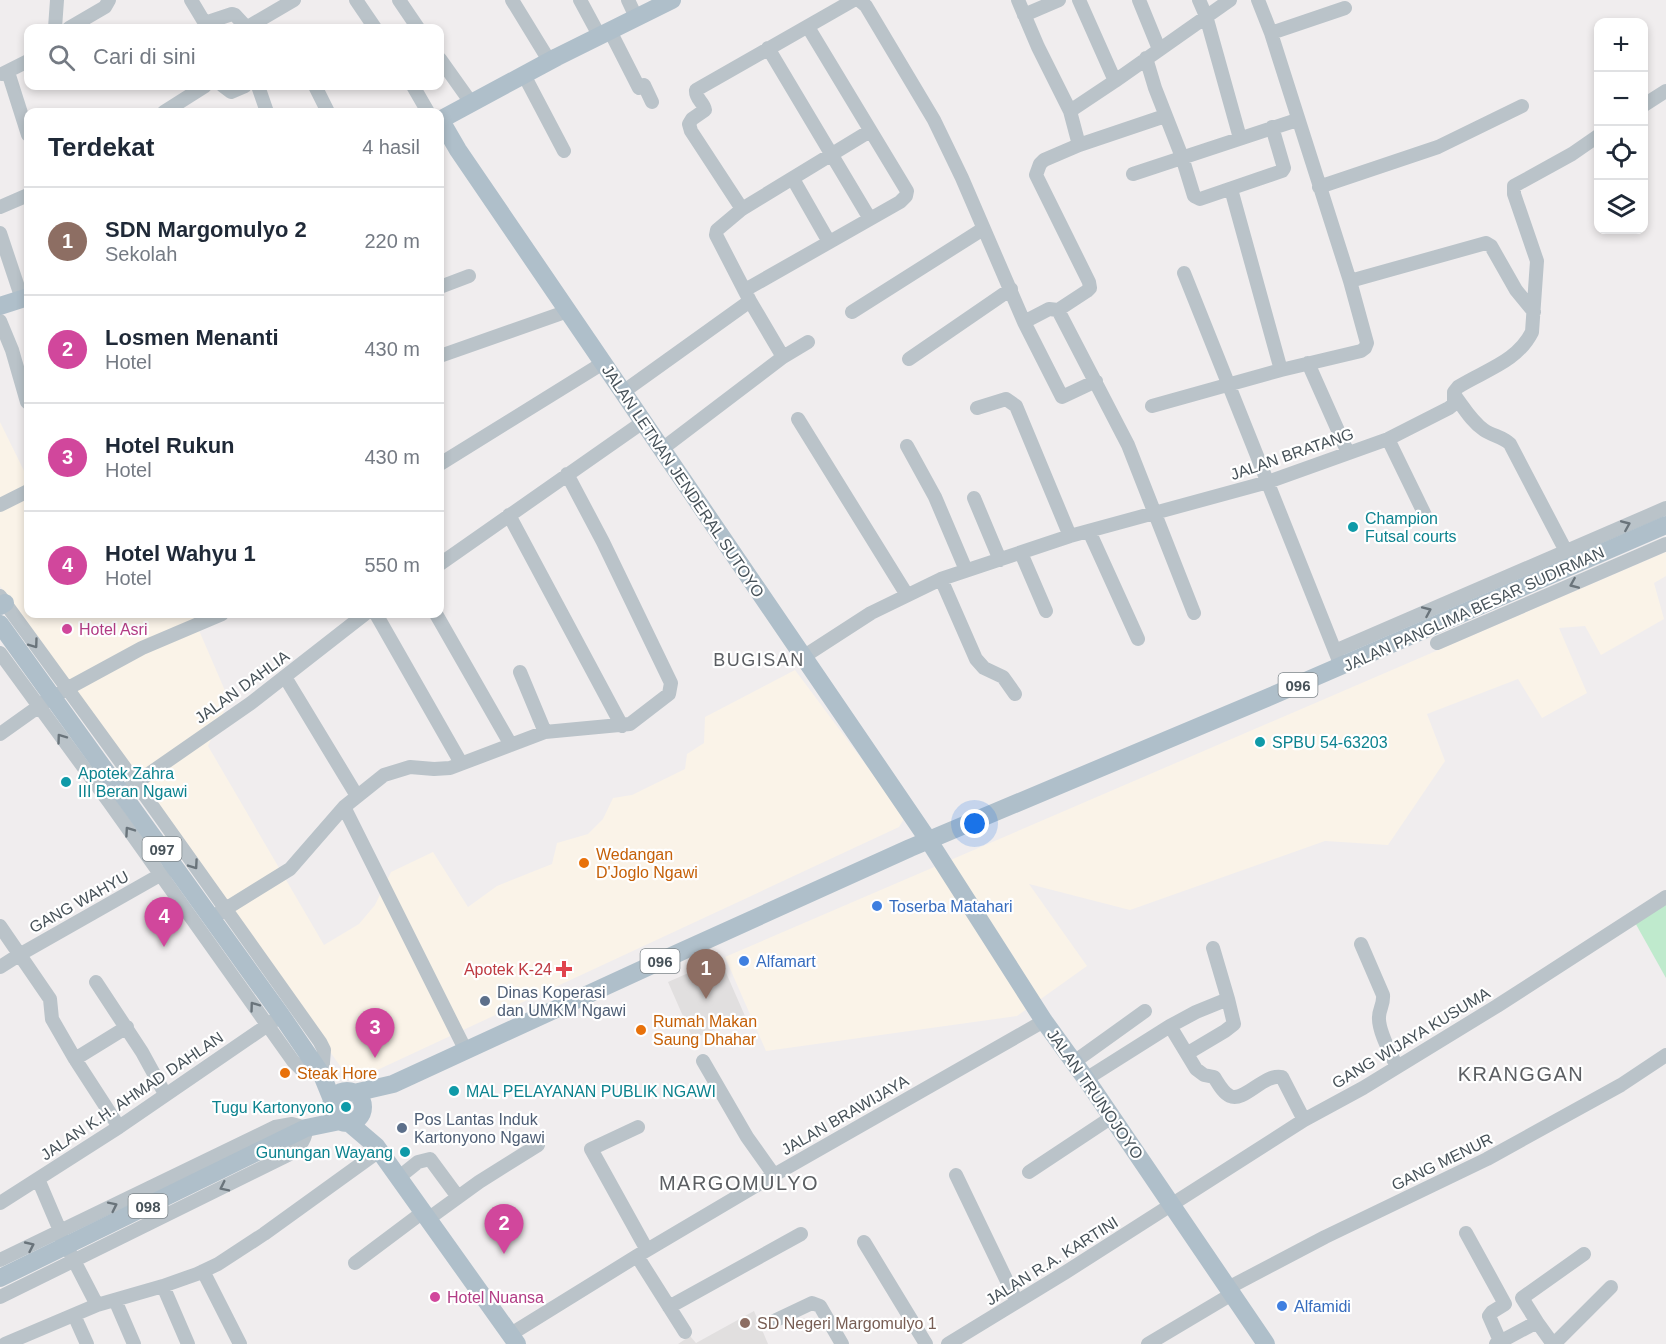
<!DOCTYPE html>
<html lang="id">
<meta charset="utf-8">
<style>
body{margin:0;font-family:Helvetica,sans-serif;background:#f6f6f7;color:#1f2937}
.controls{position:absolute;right:18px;top:18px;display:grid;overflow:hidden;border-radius:12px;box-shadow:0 3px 9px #0003}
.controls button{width:54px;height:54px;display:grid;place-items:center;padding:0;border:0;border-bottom:2px solid #e0e1e3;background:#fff;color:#1f2937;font:30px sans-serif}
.you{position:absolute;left:975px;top:824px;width:21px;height:21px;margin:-15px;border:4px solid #fff;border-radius:50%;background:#1a73e8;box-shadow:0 0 0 9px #1a73e833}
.badge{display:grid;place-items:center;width:39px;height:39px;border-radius:50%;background:#2563eb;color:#fff;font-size:20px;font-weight:700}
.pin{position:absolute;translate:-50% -50px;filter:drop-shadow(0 2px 3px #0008)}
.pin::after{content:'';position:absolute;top:32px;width:21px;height:18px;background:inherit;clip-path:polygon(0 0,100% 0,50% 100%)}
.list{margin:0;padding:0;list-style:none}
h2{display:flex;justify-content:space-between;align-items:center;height:78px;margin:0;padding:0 24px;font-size:26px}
h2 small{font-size:20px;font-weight:400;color:#747a83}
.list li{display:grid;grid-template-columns:39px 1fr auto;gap:18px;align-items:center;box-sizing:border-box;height:108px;padding:0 24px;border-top:2px solid #e0e1e3}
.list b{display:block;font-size:22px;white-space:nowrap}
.list p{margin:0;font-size:20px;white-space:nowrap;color:#747a83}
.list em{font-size:20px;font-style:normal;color:#747a83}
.icon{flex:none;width:33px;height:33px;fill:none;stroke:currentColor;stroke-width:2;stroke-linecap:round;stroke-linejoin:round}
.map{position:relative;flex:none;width:1666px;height:1344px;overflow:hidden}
.search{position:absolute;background:#fff;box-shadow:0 3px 9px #0003;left:24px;top:24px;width:420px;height:66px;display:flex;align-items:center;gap:15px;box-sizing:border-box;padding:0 21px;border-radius:12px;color:#747a83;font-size:22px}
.panel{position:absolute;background:#fff;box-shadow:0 3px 9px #0003;left:24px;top:108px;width:420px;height:510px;border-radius:12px}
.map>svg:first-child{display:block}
</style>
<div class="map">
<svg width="1666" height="1344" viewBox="0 0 1666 1344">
<rect width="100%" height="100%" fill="#f0edee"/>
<path fill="#faf3e8" d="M0,422l28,57v135h164l37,86 -21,46 116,199 35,-21 16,-19 16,-33 42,-20 35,55 29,-21 55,-22 5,-21 31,-9 15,-15 10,-21 19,-3 53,-26 2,-15 17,-11 1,-26 90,-47 110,147 -6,10 -526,245 -22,1 -8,-3 -343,-484z
M1666,552v24l-12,7 10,36 -63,36 -16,-29 -26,2 28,65 -45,25 -24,-39 -91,35 18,47 -57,84 -63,-4 -195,69 -101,-26 58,82 -70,50 -251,35 -41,-94z"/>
<path fill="#e1dfdf" d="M720,959l25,57 -52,23 -25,-57z
M754,1311l14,33h-90l12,-8 6,7z"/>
<path fill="#bfeacd" d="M1666,897v81l-33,-59z"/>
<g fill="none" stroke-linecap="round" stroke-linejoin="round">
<path stroke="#bac3c9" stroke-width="14" d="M191,0l12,20 5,2 24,-8 3,1 12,13
M356,0l19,28
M399,0l19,28
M512,0l38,62
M580,0l20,37
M628,0l8,17
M851,0h8l7,6 68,114 28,58 62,144 25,-13 9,1 70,135 66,168
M1018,0l20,47 32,64 9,34 86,-29
M1079,0l36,81
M1139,0l20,49
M1199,0l7,16 34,122
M1024,15l35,-15
M55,28l2,-28
M69,28l36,-21 4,-7
M246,28l48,-28
M610,31l29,57 5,-3 8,17
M1271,33l74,-25
M768,48l102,171
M1146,58l9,30 27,69 12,39 6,3 82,-28 2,-3 -12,-41
M440,59l32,45
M8,72l20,63
M2,74l26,-13
M524,75l40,76
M223,86l8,6 14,-6
M258,86l9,26
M315,86l13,26
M413,86l15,26
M1644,105l22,-14
M1070,111l45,-30 115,-81
M164,112l41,-26
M1133,174l164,-54
M793,179l36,63
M1319,187l119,-40 84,-41
M1231,189l50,181
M0,207l28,-12
M742,209l-51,-78 -2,-7 3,-5 13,-9c-1,-8 -10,-11 -9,-20l156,-89
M0,233l22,66
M1184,273l157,393
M1350,281l136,-38 5,3 25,44 18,22
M440,287l29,-11
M745,290l155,-88 6,-6 1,-5 -99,-164
M1058,310l29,-19 3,-3 -1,-6 -53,-107 4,-11 4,-4 35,-15
M852,312l131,-83
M0,321l12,29 15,52
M1024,322l38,75 34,-16
M440,356l128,-45
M783,357l-33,-56 -34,-66 1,-5 25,-21 128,-78
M909,359l102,-70
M1308,363l40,90
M623,392l127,-91
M1455,396c9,12 17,26 29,34 9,6 19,7 26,14l59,113
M1152,406l129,-36 80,-19 4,-3 2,-5 -17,-62 -79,-248 -13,-33
M977,408l29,-9 10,7 54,130
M798,419l109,176
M1388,439l37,76
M907,446l28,51 31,73
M662,449l121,-92 25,-15
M440,464l163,-101
M974,498l26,62
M0,505l28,-14
M509,515l113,211
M1089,531l49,108
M1021,553l25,58
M440,564l203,-142
M941,579l35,80 8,9 19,9 12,17
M0,596l136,187 184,259 4,8 -2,25 -20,-5 -9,-9 -184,-259 -109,-149
M376,614l85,149
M436,614l75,131
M1437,643l229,-99
M1335,651l331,-143
M803,657l68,-44 70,-34 129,-43 198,-54 120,-43 61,-31 5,-4v-12l4,-5c27,-17 59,-25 74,-55l5,-71 -23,-67v-8l58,-32 26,-18
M520,672l25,60
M285,677l72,119
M61,692l81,-44 80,-34
M0,734l45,-32
M130,787l121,-84 114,-89
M344,807l122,244
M219,913l71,-44 54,-62 40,-32 26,-8 24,2 16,-1 95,-36 85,-8 39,-30 2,-11 -68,-141 -36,-68
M0,926l50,73 2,20 23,40 44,68
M1361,944l22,51c1,9 -4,14 -4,22 -1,14 12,37 18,50
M1213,948l15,51
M0,967l19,-12 148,-84
M96,982l46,70 23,42
M1170,1026l26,-14 32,-13 6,25 -9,7 -37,22
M75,1059l52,-32
M703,1061l44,76 27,38
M1074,1062l71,-51
M1086,1079l84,-53 26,43 8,6 10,2c4,6 9,16 16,19 14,7 34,-23 52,-19l22,43
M638,1127l-47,22 56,101
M1029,1172l83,-55
M956,1175l61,127
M398,1178l20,-16 12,-3 28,38
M38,1179l29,68 30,58
M0,1203l119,-76 156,-107
M428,1219l51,-37 59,-37
M1466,1233l39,71 -13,8 -3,4 11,25
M864,1242l62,102
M637,1256l48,76
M0,1260l275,-133 17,-3 14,4c0,11 -7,20 -16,26l-290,143
M355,1263l68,-51
M203,1271l37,73
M163,1286l25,58
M1228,1288l97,-51 162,-78 134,-74 45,-30
M115,1300l19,44
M669,1307l132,-73
M74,1315l13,29
M774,1321l38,-18 8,3 22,38
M1537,1322l-15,-24 62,-44
M511,1334l126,-78 137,-81 270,-154
M5,1344l92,-39 66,-19 34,-12 21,-10 46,-30 115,-83
M948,1344l118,-72 238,-152 59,-32 134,-82 169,-109
M1148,1344l84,-50
M1496,1344l41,-22 16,22
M1554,1344l57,-57"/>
<path stroke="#afbfca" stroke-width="18" d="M440,119l18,31 471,691 115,180 42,58 180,265
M440,120l117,-63 115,-57
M0,306l28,-9
M0,606l5,-3
M0,624l281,391 41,60 11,27
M331 1107a16 16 0 1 1 32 0a16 16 0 1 1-32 0Z
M354,1093l39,-9 274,-126 243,-110 359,-151 397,-172
M349,1123l27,23 141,198
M0,1278l306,-150 34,-7"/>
</g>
<defs><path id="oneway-chevron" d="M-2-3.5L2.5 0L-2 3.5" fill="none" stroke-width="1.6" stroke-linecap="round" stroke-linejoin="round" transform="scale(1.5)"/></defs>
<g stroke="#6a747b">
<use href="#oneway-chevron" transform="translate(1626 525) rotate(-23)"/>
<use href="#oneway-chevron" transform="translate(1574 584) rotate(157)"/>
<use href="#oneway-chevron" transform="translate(1427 611) rotate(-24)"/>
<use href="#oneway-chevron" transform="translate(34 644) rotate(54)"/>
<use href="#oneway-chevron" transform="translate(61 738) rotate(-126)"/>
<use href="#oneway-chevron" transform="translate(129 831) rotate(-125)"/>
<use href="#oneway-chevron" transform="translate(194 865) rotate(55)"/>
<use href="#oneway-chevron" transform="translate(254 1006) rotate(-126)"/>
<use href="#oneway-chevron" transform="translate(224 1187) rotate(154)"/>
<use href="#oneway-chevron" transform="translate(113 1206) rotate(-26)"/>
<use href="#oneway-chevron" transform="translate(30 1246) rotate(-25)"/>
</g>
<g fill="#0f9aa8" stroke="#fff" stroke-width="2">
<circle cx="1353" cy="527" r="6"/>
<circle cx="1260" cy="742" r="6"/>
<circle cx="66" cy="782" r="6"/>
<circle cx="454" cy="1091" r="6"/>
<circle cx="346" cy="1107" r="6"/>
<circle cx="405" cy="1152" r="6"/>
</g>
<g fill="#d1479c" stroke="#fff" stroke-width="2">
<circle cx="67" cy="629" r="6"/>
<circle cx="435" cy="1297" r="6"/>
</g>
<g fill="#e8710a" stroke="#fff" stroke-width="2">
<circle cx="584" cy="863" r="6"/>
<circle cx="641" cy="1030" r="6"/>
<circle cx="285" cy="1073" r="6"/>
</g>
<g fill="#3f7fe0" stroke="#fff" stroke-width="2">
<circle cx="877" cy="906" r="6"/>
<circle cx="744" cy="961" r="6"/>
<circle cx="1282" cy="1306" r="6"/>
</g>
<path fill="#e0444e" stroke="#fff" stroke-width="2" d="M561 960h6v6h6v6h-6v6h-6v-6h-6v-6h6z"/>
<g fill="#5c6f8a" stroke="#fff" stroke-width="2">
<circle cx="485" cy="1001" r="6"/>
<circle cx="402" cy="1128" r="6"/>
</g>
<circle fill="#8d6e63" stroke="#fff" stroke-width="2" cx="745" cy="1323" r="6"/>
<g text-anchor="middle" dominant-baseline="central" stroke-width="4.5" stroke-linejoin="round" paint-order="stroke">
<g fill="#fff" stroke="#7e868b" stroke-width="1.5">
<rect x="1278.5" y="673" width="39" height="24" rx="4.5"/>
<rect x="142.5" y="837" width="39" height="24" rx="4.5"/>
<rect x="640.5" y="949" width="39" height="24" rx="4.5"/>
<rect x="128.5" y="1194" width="39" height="24" rx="4.5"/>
</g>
<g font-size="15" font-weight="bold" fill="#475259">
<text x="1298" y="685">096</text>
<text x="162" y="849">097</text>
<text x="660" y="961">096</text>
<text x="148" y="1206">098</text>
</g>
<g font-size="16" fill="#475259" stroke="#fff">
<text transform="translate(1292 454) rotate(-19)">JALAN BRATANG</text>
<text transform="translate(683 481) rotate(56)">JALAN LETNAN JENDERAL SUTOYO</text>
<text transform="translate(1474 609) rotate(-24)">JALAN PANGLIMA BESAR SUDIRMAN</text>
<text transform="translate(242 687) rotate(-36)">JALAN DAHLIA</text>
<text transform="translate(79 902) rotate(-29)">GANG WAHYU</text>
<text transform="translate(1411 1038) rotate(-31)">GANG WIJAYA KUSUMA</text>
<text transform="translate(1095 1094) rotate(55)">JALAN TRUNOJOYO</text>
<text transform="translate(132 1096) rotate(-34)">JALAN K.H. AHMAD DAHLAN</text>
<text transform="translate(845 1115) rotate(-30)">JALAN BRAWIJAYA</text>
<text transform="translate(1442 1162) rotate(-26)">GANG MENUR</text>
<text transform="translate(1052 1261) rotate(-32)">JALAN R.A. KARTINI</text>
</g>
<g font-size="16" fill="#0d838f" stroke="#fff" text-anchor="start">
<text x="1365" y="518">Champion<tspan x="1365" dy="18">Futsal courts</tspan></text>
<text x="1272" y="742">SPBU 54-63203</text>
<text x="78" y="773">Apotek Zahra<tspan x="78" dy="18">III Beran Ngawi</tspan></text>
<text x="466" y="1091">MAL PELAYANAN PUBLIK NGAWI</text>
<text x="334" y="1107" text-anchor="end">Tugu Kartonyono</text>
<text x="393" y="1152" text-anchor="end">Gunungan Wayang</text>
</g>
<g font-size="16" fill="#b23c85" stroke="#fff" text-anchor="start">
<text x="79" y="629">Hotel Asri</text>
<text x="447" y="1297">Hotel Nuansa</text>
</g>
<g font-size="16" fill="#c56008" stroke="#fff" text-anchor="start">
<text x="596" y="854">Wedangan<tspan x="596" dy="18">D'Joglo Ngawi</tspan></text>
<text x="653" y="1021">Rumah Makan<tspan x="653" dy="18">Saung Dhahar</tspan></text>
<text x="297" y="1073">Steak Hore</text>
</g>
<g font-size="16" fill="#366cbe" stroke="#fff" text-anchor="start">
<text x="889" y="906">Toserba Matahari</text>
<text x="756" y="961">Alfamart</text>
<text x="1294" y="1306">Alfamidi</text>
</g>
<g font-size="16" fill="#be3a42" stroke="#fff" text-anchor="end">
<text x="552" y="969">Apotek K-24</text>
</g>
<g font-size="16" fill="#4e5e75" stroke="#fff" text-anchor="start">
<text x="497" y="992">Dinas Koperasi<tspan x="497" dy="18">dan UMKM Ngawi</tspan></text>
<text x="414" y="1119">Pos Lantas Induk<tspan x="414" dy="18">Kartonyono Ngawi</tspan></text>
</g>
<g font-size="16" fill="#785e54" stroke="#fff" text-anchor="start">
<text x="757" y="1323">SD Negeri Margomulyo 1</text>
</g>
<g font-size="18" letter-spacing="1.5" fill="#5b5e62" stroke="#fff">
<text x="759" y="660">BUGISAN</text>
</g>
<g font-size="20" letter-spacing="1.5" fill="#5b5e62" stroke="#fff">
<text x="1521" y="1074">KRANGGAN</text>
<text x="739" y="1183">MARGOMULYO</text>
</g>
</g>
</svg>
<div class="controls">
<button>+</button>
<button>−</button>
<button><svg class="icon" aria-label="locate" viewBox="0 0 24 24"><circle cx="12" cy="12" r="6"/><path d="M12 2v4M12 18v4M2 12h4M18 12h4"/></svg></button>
<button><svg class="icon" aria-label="layers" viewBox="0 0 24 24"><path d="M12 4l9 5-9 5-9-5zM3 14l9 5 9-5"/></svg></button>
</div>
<div class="you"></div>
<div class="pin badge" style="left:706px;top:999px;background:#8d6e63">1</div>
<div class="pin badge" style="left:504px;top:1254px;background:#d1479c">2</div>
<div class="pin badge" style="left:375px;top:1058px;background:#d1479c">3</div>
<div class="pin badge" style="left:164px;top:947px;background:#d1479c">4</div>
<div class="search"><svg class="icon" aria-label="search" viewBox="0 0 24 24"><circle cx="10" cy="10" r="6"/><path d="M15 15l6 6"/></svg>Cari di sini</div>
<section class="panel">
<h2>Terdekat<small>4 hasil</small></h2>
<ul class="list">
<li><span class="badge" style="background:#8d6e63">1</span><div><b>SDN Margomulyo 2</b><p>Sekolah</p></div><em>220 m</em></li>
<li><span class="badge" style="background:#d1479c">2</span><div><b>Losmen Menanti</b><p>Hotel</p></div><em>430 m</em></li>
<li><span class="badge" style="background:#d1479c">3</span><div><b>Hotel Rukun</b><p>Hotel</p></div><em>430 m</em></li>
<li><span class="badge" style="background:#d1479c">4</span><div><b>Hotel Wahyu 1</b><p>Hotel</p></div><em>550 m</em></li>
</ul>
</section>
</div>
